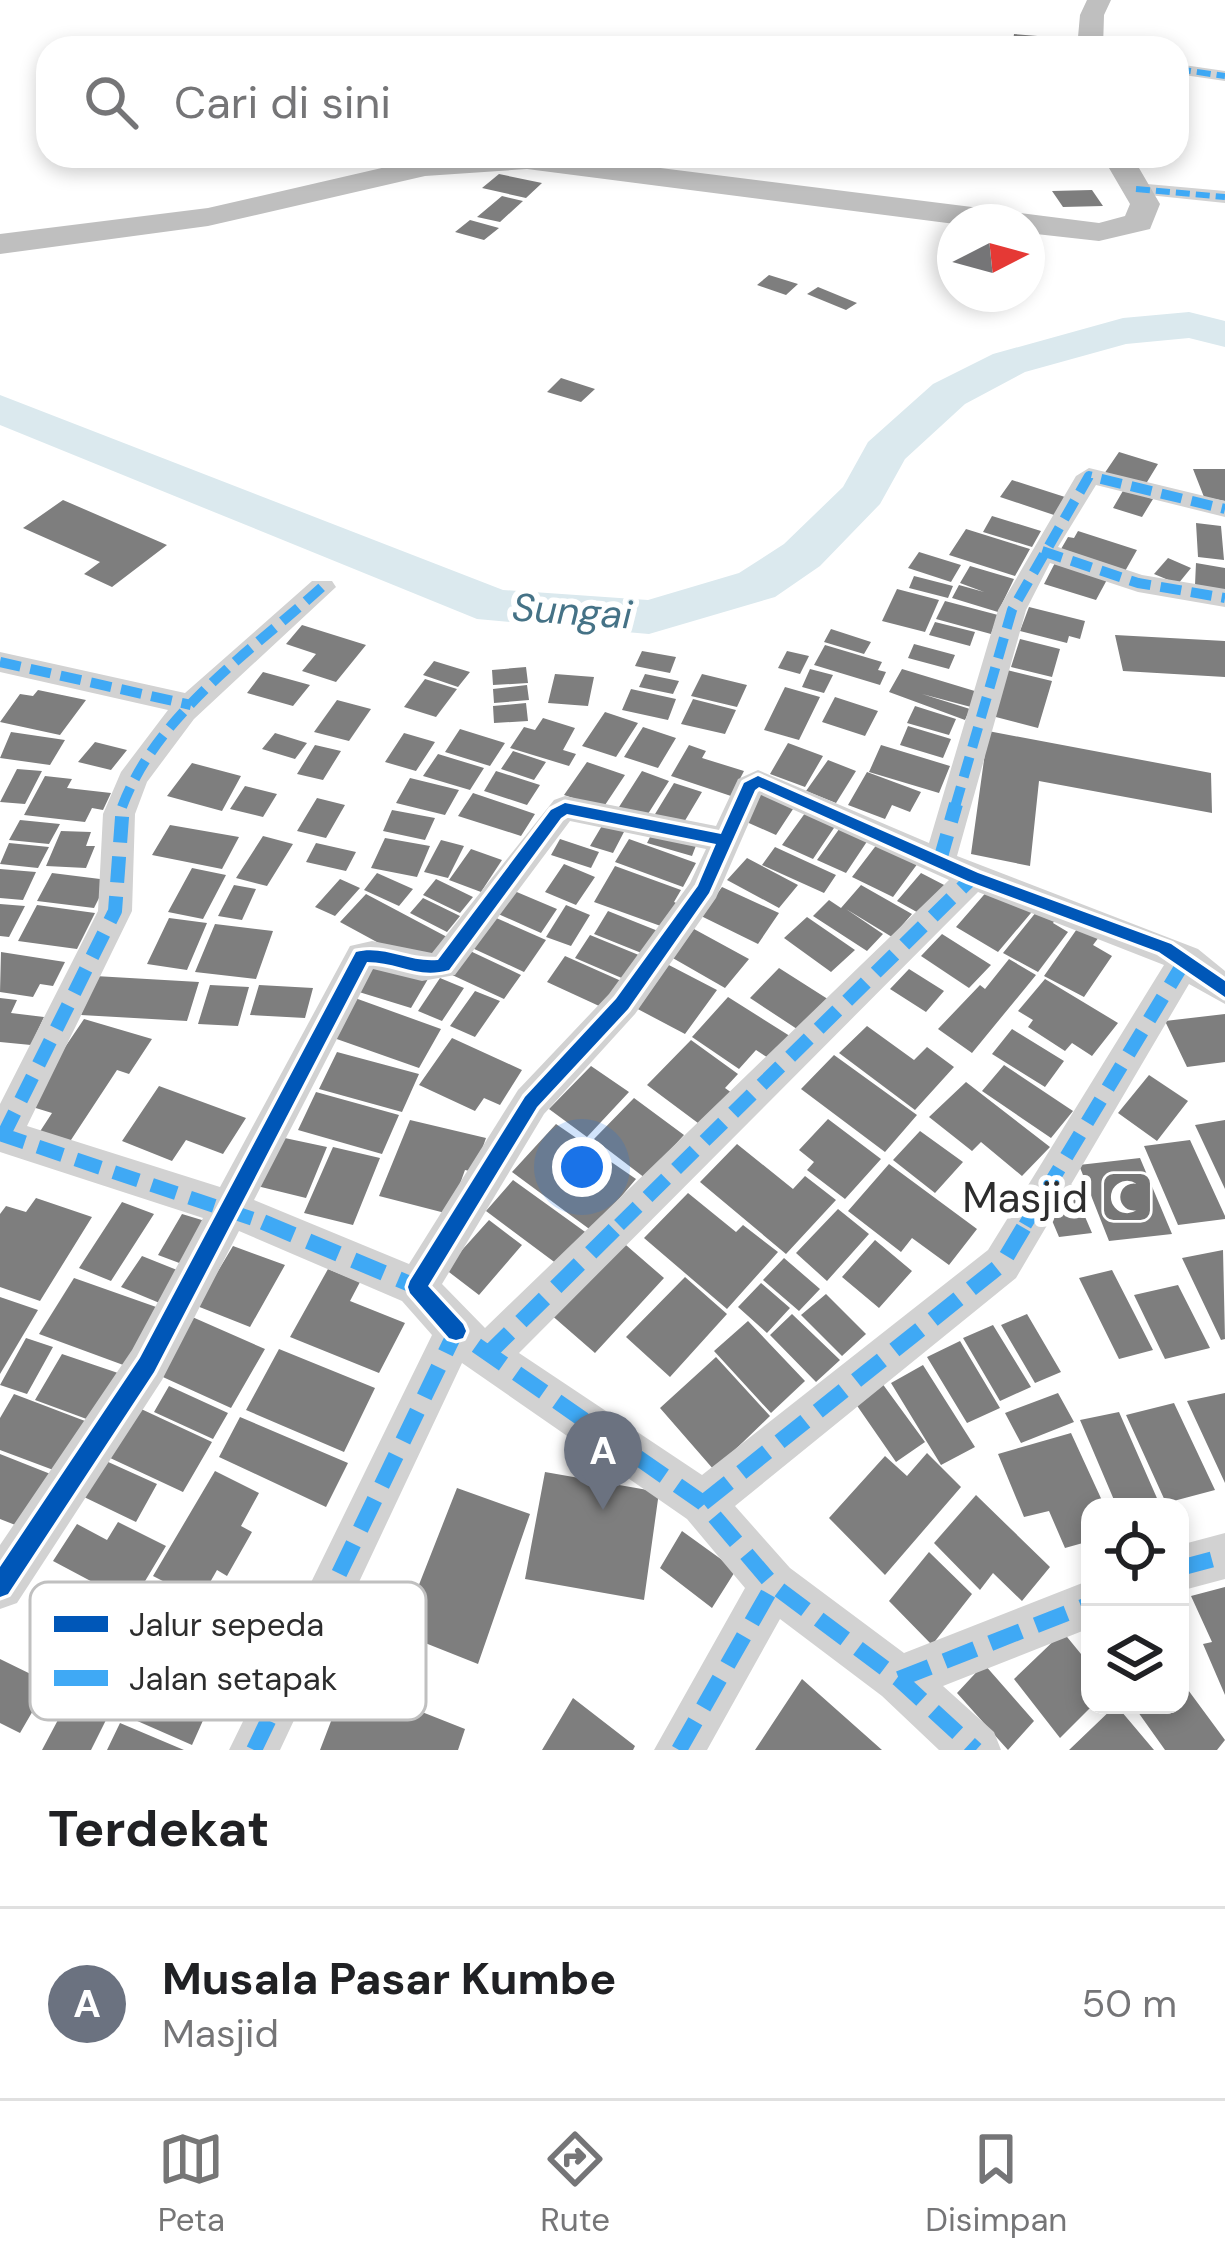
<!DOCTYPE html>
<html lang="id">
<style>
body{margin:0;font-family:"DM Sans",sans-serif;background:#f6f6f6;color:#202124}
.controls{position:absolute;right:36px;bottom:36px;display:grid;overflow:hidden;border-radius:24px;box-shadow:0 6px 18px #0003}
.controls button{width:108px;height:108px;display:grid;place-items:center;padding:0;border:0;border-bottom:3px solid #e0e0e0;background:#fff;color:#202124;font:60px sans-serif}
.compass{position:absolute;left:937px;top:204px;width:108px;height:108px;border-radius:50%;background:#fff;box-shadow:0 6px 18px #0003;rotate:84deg}
.you{position:absolute;left:582px;top:1167px;width:42px;height:42px;margin:-30px;border:9px solid #fff;border-radius:50%;background:#1a73e8;box-shadow:0 0 0 18px #1a73e833}
.badge{display:grid;place-items:center;width:78px;height:78px;border-radius:50%;background:#767676;color:#fff;font-size:39px;font-weight:700}
.pin{position:absolute;translate:-50% -99px;filter:drop-shadow(0 3px 6px #0008)}
.pin::after{content:'';position:absolute;top:63px;width:42px;height:36px;background:inherit;clip-path:polygon(0 0,100% 0,50% 100%)}
.list{margin:0;padding:0;list-style:none}
h2{display:flex;justify-content:space-between;align-items:center;height:156px;margin:0;padding:0 48px;font-size:51px}
h2 small{font-size:39px;font-weight:400;color:#757577}
.list li{display:grid;grid-template-columns:78px 1fr auto;gap:36px;align-items:center;box-sizing:border-box;height:192px;padding:0 48px;border-top:3px solid #e0e0e0}
.list b{display:block;font-size:45px;white-space:nowrap}
.list p{margin:0;font-size:39px;white-space:nowrap;color:#757577}
.list em{font-size:39px;font-style:normal;color:#757577}
.icon{flex:none;width:66px;height:66px;fill:none;stroke:currentColor;stroke-width:2;stroke-linecap:round;stroke-linejoin:round}
.map{position:relative;flex:none;width:1225px;height:1750px;overflow:hidden}
.search{position:absolute;background:#fff;box-shadow:0 6px 18px #0003;left:36px;right:36px;top:36px;height:132px;display:flex;align-items:center;gap:30px;box-sizing:border-box;padding:0 42px;border-radius:36px;color:#757577;font-size:45px}
.sheet{height:348px;background:#fff}
nav{display:flex;justify-content:space-around;align-items:center;box-sizing:border-box;height:168px;border-top:3px solid #e0e0e0;background:#fff;font-size:33px;color:#757577}
nav a{display:grid;justify-items:center;gap:6px}
nav .on{color:#767676}
.map>svg:first-child{display:block}
</style>
<div class="map">
<svg width="1225" height="1750" viewBox="0 0 1225 1750">
<rect width="100%" height="100%" fill="#fff"/>
<g fill="none" stroke-linecap="round" stroke-linejoin="round">
<path fill="#dbe9ee" fill-rule="evenodd" d="M1189,312l36,9v26l-36,-9 -63,6 -101,28 -60,32 -60,55 -25,45 -60,62 -45,31 -126,37 -172,-15 -477,-194v-30l503,195 145,10 91,-27 45,-29 59,-57 25,-45 65,-58 60,-30 130,-36z"/>
</g>
<path fill="#7e7e7e" d="M1014,34l48,4 -1,10 -49,-1z
M499,174l43,9 -16,15 -44,-10z
M1092,190l11,16 -40,1 -11,-16z
M502,196l21,5 -23,21 -23,-5z
M470,220l29,8 -15,12 -29,-8z
M769,275l29,9 -12,11 -29,-10z
M818,287l39,16 -11,7 -39,-16z
M561,378l34,11 -14,13 -34,-10z
M1119,452l39,12 -14,23 -40,-13z
M1193,469h32v32l-21,-4z
M1012,480l53,17 -11,18 -54,-18z
M1124,489l29,10 -11,18 -29,-9z
M63,500l104,45 -55,42 -28,-13 16,-12 -77,-34z
M992,516l49,15 -9,16 -49,-15z
M1196,523l25,3 3,34 -26,-3z
M966,529l64,20 -15,27 -66,-21z
M1078,531l59,19 -13,23 -63,-24 7,-12 6,1z
M919,552l42,13 -10,17 -43,-14z
M1168,558l23,10 -13,16 -24,-10z
M1057,559l52,17 -13,24 -52,-16z
M1196,563l29,5v22l-30,-5z
M970,566l44,13 -16,33 -46,-14 7,-13 25,7 -24,-9z
M914,576l39,10 -5,12 -39,-10z
M897,589l42,11 -14,32 -43,-11z
M945,601l53,14 -7,19 -55,-15z
M1029,607l56,14 -5,18 -11,-3 -2,7 -47,-12z
M935,622l40,10 -5,14 -41,-11z
M302,625l64,20 -30,37 -34,-11 14,-17 -30,-10z
M831,629l40,13 -7,12 -40,-12z
M1115,635l110,6v36l-102,-6z
M1020,639l40,10 -8,28 -41,-10z
M914,644l41,11 -6,14 -41,-11z
M825,645l57,17 -4,8 8,2 -6,13 -66,-20z
M642,651l34,6 -6,16 -35,-7z
M787,651l22,5 -9,18 -22,-6z
M434,661l36,11 -12,15 -35,-12z
M526,667l2,16 -35,2 -1,-15z
M810,669l23,6 -9,18 -22,-6z
M902,669l76,23 -7,15 -49,-13 48,15 -5,11 -76,-28z
M1007,670l45,11 -14,47 -46,-12z
M263,672l47,13 -17,21 -46,-13z
M555,674l39,3 -6,29 -40,-3z
M645,674l34,7 -6,13 -34,-7z
M702,674l45,11 -10,22 -46,-11z
M425,679l32,10 -21,28 -32,-10z
M527,685l2,15 -35,3 -1,-14z
M785,687l35,10 -21,43 -35,-10z
M631,689l45,10 -8,21 -46,-10z
M38,690l48,10 -26,35 -60,-13 20,-28 13,2z
M835,697l43,14 -13,25 -43,-14z
M693,699l43,11 -11,24 -44,-10z
M337,700l34,9 -22,32 -35,-9z
M526,703l2,18 -34,2 -1,-17z
M915,706l41,13 -7,16 -42,-12z
M605,712l33,11 -22,34 -34,-11z
M543,718l32,10 -12,22 13,4 -7,12 -59,-18 14,-21 11,3z
M908,726l43,13 -8,19 -43,-13z
M643,727l33,11 -18,30 -34,-11z
M460,729l45,14 -15,23 -45,-14z
M988,731l223,42 1,40 -173,-32 -9,85 -59,-12z
M11,732l54,8 -15,25 -50,-7z
M275,733l32,10 -12,16 -33,-10z
M404,733l31,9 -19,29 -31,-9z
M95,742l32,8 -16,20 -33,-8z
M788,743l35,13 -18,31 -35,-13z
M315,745l26,6 -18,29 -26,-6z
M689,745l17,6 -4,7 42,13 -13,25 -60,-20z
M881,745l69,21 -11,27 -70,-21z
M513,751l33,11 -12,18 -33,-11z
M438,754l46,14 -14,22 -47,-14z
M828,760l28,11 -20,32 -30,-12z
M587,762l38,13 -22,33 -39,-13z
M192,763l49,13 -19,35 -55,-15z
M17,769l25,2 -17,33 -25,-2z
M496,771l44,14 -13,20 -43,-14z
M642,771l27,10 -23,36 -27,-10z
M867,772l54,20 -11,20 -18,-7 -7,14 -37,-14z
M45,776l27,3 -5,9 44,5 -8,17 -11,-2 -7,14 -61,-7z
M410,778l49,12 -14,25 -49,-12z
M674,783l28,9 -22,37 -28,-10z
M245,786l32,8 -14,23 -33,-8z
M473,793l62,21 -14,22 -63,-20z
M761,793l34,13 -19,29 -34,-15z
M317,798l28,7 -19,33 -29,-7z
M808,809l30,13 -25,37 -31,-14z
M392,810l43,8 -10,22 -42,-9z
M20,820l40,4 -11,20 -40,-4z
M603,824l22,6 -12,23 -23,-7z
M170,825l69,12 -17,32 -70,-14z
M842,825l28,12 -24,36 -29,-13z
M61,831l30,1 -5,14h9l-9,22 -40,-2z
M653,831l44,12 -5,13 -45,-13z
M263,836l30,8 -26,42 -31,-8z
M385,838l45,8 -13,31 -46,-9z
M560,839l39,13 -8,16 -40,-13z
M629,839l67,24 -13,24 -68,-25z
M881,839l40,20 -28,38 -41,-20z
M441,840l23,6 -16,32 -24,-6z
M9,843l40,4 -11,21 -38,-4z
M316,843l40,9 -10,19 -40,-9z
M775,847l61,28 -12,18 -62,-28z
M471,849l31,11 -21,32 -32,-12z
M747,858l51,27 -19,23 -52,-28z
M564,864l31,13 -19,28 -31,-13z
M615,866l66,24 -7,12 7,3 -12,24 -75,-27z
M192,868l34,7 -23,44 -35,-7z
M0,869l36,3 -13,28 -23,-2z
M52,873l56,7 -14,28 -57,-7z
M377,873l36,16 -14,17 -35,-16z
M921,873l27,14 -24,29 -27,-15z
M340,879l20,9 -25,28 -20,-9z
M436,879l37,18 -13,16 -37,-18z
M234,885l22,4 -14,31 -24,-4z
M861,885l51,29 -20,23 -46,-28 37,25 -16,17 -54,-35 16,-16 12,8z
M722,887l57,26 -21,31 -57,-28z
M989,889l47,18 -38,45 -42,-25z
M512,890l45,19 -16,24 -45,-20z
M366,894l81,43 -26,29 -81,-44z
M423,898l37,18 -13,16 -37,-19z
M0,904l25,2 -16,31 -9,-1z
M37,905l58,8 -18,36 -59,-8z
M566,905l24,10 -19,31 -25,-9z
M1041,906l17,9 -5,8 15,9 -30,40 -35,-19z
M608,911l50,20 -14,23 -50,-20z
M494,917l52,23 -22,32 -54,-25z
M807,917l48,33 -24,22 -47,-34z
M169,918l38,5 -20,47 -40,-6z
M215,924l58,7 -17,48 -61,-7z
M1079,926l20,11 -6,8 19,11 -28,41 -40,-21z
M694,929l55,30 -24,29 -54,-31z
M942,934l49,31 -22,23 -48,-32z
M590,935l56,23 -15,24 -56,-24z
M468,950l53,25 -17,24 -54,-25z
M1,952l64,10 -12,24 -13,-2 -7,13 -33,-5z
M565,956l63,28 -18,27 -63,-29z
M1009,959l27,16 -64,78 -34,-24 42,-44 5,4z
M376,963l52,16 -17,29 -52,-16z
M665,963l52,27 -32,44 -53,-28z
M779,968l55,35 -37,26 -47,-31z
M909,969l35,22 -18,21 -36,-23z
M95,976l104,6 -12,39 -106,-6z
M440,978l24,10 -22,33 -24,-10z
M1045,979l73,44 -26,33 -20,-13 -7,8 -37,-24 5,-7 -15,-9z
M210,985l39,2 -11,39 -40,-2z
M259,985l54,3 -8,30 -55,-3z
M475,991l25,10 -25,36 -25,-11z
M728,997l65,41 -20,23 -17,-11 -17,19 -47,-32z
M0,998l17,2 -6,13 33,4 -13,28 -31,-3z
M355,998l86,31 -22,39 -88,-31z
M1225,1014v48l-38,5 -22,-46z
M84,1019l68,20 -23,35 -12,-4 -48,73 -30,-10 13,-20 -26,-8z
M867,1026l47,34 13,-13 27,20 -39,43 -76,-57z
M1012,1029l52,32 -19,26 -53,-33z
M452,1038l70,32 -22,35 -16,-7 -9,13 -56,-26z
M691,1040l47,34 -13,14 11,8 -30,33 -59,-44z
M337,1052l82,22 -17,38 -83,-23z
M834,1055l83,60 -32,37 -84,-63z
M1004,1065l69,46 -22,27 -69,-47z
M591,1066l38,26 -42,45 -38,-28z
M1149,1075l39,26 -31,40 -39,-28z
M966,1082l84,65 -28,29 -41,-34 -9,9 -43,-34z
M159,1086l87,32 -23,36 -37,-14 -14,21 -50,-20z
M316,1092l83,23 -17,39 -84,-24z
M634,1098l50,37 -39,43 -51,-39z
M828,1119l53,40 -36,40 -38,-29 7,-8 -15,-12z
M410,1120l76,18 -12,34 -9,-2 -16,44 -70,-18z
M1225,1120v69l-30,-64z
M556,1124l80,55 -44,52 -80,-59z
M920,1131l43,31 -28,31 -42,-33z
M280,1137l47,10 -21,51 -49,-12z
M1190,1140l35,76v3l-47,6 -34,-79z
M737,1144l56,45 12,-13 31,24 -50,54 -86,-72z
M333,1147l47,11 -27,67 -49,-12z
M1140,1158l32,76 -63,7 -30,-76z
M889,1164l88,65 -28,36 -37,-27 -11,14 -53,-41z
M513,1180l75,54 -27,33 -75,-56z
M1071,1184l21,49 -33,4 -11,-26z
M688,1193l48,39 7,-7 35,27 -51,57 -83,-71z
M36,1198l56,19 -52,84 -40,-14v-73l6,-8 20,6z
M122,1202l32,12 -43,67 -32,-13z
M838,1209l31,25 -42,47 -31,-28z
M182,1214l33,10 -25,43 -32,-12z
M489,1220l33,25 -43,50 -34,-26z
M619,1239l45,39 -69,75 -46,-40z
M875,1240l37,31 -33,37 -37,-31z
M233,1246l52,19 -35,62 -53,-21z
M1223,1250l2,89 -4,1 -39,-82z
M142,1256l40,16 -20,32 -41,-17z
M784,1258l36,31 -21,22 -36,-31z
M328,1269l32,13 -10,19 55,22 -26,50 -89,-36z
M1112,1270l41,80 -34,9 -40,-81z
M685,1277l42,37 -57,63 -44,-40z
M74,1278l85,30 -33,58 -87,-32z
M761,1283l29,25 -23,25 -29,-26z
M1178,1285l32,63 -45,11 -31,-64z
M826,1294l40,40 -24,22 -41,-41z
M0,1297l38,13 -38,64z
M792,1314l48,46 -24,22 -46,-47z
M1027,1314l34,58 -26,11 -34,-58z
M190,1316l75,33 -34,59 -77,-35z
M748,1321l57,60 -34,32 -57,-62z
M993,1325l38,62 -31,14 -37,-63z
M26,1338l27,9 -26,47 -27,-9z
M960,1341l40,67 -33,15 -40,-66z
M279,1349l96,39 -31,64 -98,-42z
M62,1354l56,19 -26,48 -57,-21z
M716,1357l54,59 -56,54 -54,-62z
M923,1365l52,82 -34,18 -50,-82z
M879,1379l46,63 -29,20 -45,-65z
M169,1386l59,27 -15,26 -59,-27z
M1058,1393l16,29 -53,21 -16,-30z
M1225,1393v90l-38,-82z
M14,1394l71,27 -29,50 -56,-21v-32z
M1174,1403l41,87 -49,13 -40,-88z
M139,1408l73,34 -29,50 -75,-35z
M1119,1412l41,93 -43,2 -37,-87z
M240,1417l108,46 -22,44 -107,-50z
M1071,1433l34,74h-15v34l-25,7 -16,-37 -25,6 -26,-63z
M927,1453l34,34 -76,88 -56,-57 56,-62 22,20z
M0,1454l53,21 -30,53 -23,-9z
M106,1461l51,23 -21,38 -52,-25z
M215,1471l44,22 -18,33 11,6 -25,44 -10,-6 -17,30 -47,-24z
M545,1472l114,20 -15,108 -119,-21z
M457,1488l73,26 -52,150 -78,-31z
M976,1495l74,72 -28,34 -29,-28 -13,17 -46,-47z
M118,1522l48,24 -34,57 -79,-42 24,-37 30,16z
M682,1531l54,39 -24,38 -52,-40z
M929,1552l43,42 -40,51 -43,-44z
M1225,1587v108l-22,-51 9,-2 -21,-46z
M180,1627l55,22 -43,96 -57,-25z
M1063,1632l27,33 3,40 -33,33 -46,-59z
M0,1659l49,24 -29,50 -20,-10z
M984,1664l50,57 -26,29 -51,-57z
M802,1679l80,71h-127z
M1180,1679l45,61 -8,10h-52l-32,-45h47z
M346,1682l119,47 -7,21h-138z
M573,1698l62,48 -2,4h-91z
M68,1701l39,17 -16,32h-49z
M1116,1705l38,45h-85z
M120,1723l64,27h-77z"/>
<g fill="none" stroke-linecap="round" stroke-linejoin="round">
<path fill="#d2d2d2" fill-rule="evenodd" d="M1177,64l48,7v10l-48,-7z
M1136,183l89,8v12l-96,-10 -3,-4z
M1089,468l136,33v16l-129,-32 -38,62 84,28 83,14v18l-87,-15 -88,-29 -24,47 -69,246 241,93 27,22v33l-36,-20 -173,294 -281,228 55,62 114,85 186,-73v48l-147,58 51,46 7,18h-62l-57,-54 -102,-77 -73,131h-53l91,-162 -58,-69 -225,-156 -182,387h-51l203,-415 -30,-34 -163,-70 -77,149 -145,223 -17,6v-64l132,-195 71,-132 -203,-66v-48l98,-193 5,-97 18,-42 47,-62 -168,-38v-20l185,41 127,-112h20l4,6 -142,132 -47,63 -12,32 -3,97 -105,215 193,61 130,-241 22,-5 60,12 122,-153 11,-4 151,30 22,-47 20,-9 171,73 69,-233 78,-134zM761,795l188,85 -464,448 -43,-44 102,-170 91,-100 81,-116zM570,821l136,28 -16,34 -81,111 -91,96 -109,174 -155,-64 119,-231 49,12 33,-6zM978,892l186,73 -176,285 -286,225 -183,-122z
M1225,1533v46l-45,12v-46z"/>
<path fill="#bfbfbf" fill-rule="evenodd" d="M1087,0h24l-7,15 -1,33h-26l3,-33z
M456,156h109l534,67 26,-7 5,-12 -28,-48h30l28,48 -10,25 -51,12 -72,-8v-11l-72,2 -428,-55 -102,7 -217,50 -208,28v-20l208,-26 217,-50z"/>
<path stroke="#3fa9f5" stroke-width="6" stroke-dasharray="14 6" stroke-linecap="butt" d="M1177,69l48,7
M1136,189l89,8"/>
<path stroke="#3fa9f5" stroke-width="10" stroke-dasharray="21 10" stroke-linecap="butt" d="M1042,551l96,32 87,15
M0,662l191,43
M122,807c35,-93 128,-155 200,-220
M955,807l57,-197 77,-134 136,33"/>
<path stroke="#3fa9f5" stroke-width="14" stroke-dasharray="26 14" stroke-linecap="butt" d="M940,860l16,-56
M0,1134l271,91
M3,1136l112,-225 8,-107
M619,1225l354,-348
M1025,1225l161,-266"/>
<path stroke="#3fa9f5" stroke-width="16" stroke-dasharray="33 16" stroke-linecap="butt" d="M263,1222l154,65
M486,1356l136,-134
M703,1503l299,-239 25,-42
M1180,1568l45,-12
M899,1679l191,-75
M254,1750l202,-419 247,172 70,82 126,94 77,71
M679,1750l94,-165"/>
<g stroke="#fff" stroke-width="7">
<path id="cycleway" d="M758,776l220,97 193,71 54,37v16l-66,-45 -191,-71 -209,-94 -4,3 -46,103 -81,116 -91,98 -109,179 35,38 3,7 -3,7 -7,2 -7,-2 -39,-45 -2,-6 2,-6 115,-184 91,-98 82,-113 18,-42 -149,-30 -6,4 -112,152c-32,9 -51,-8 -82,-8l-213,410 -146,222 -8,3v-30l140,-209 216,-406c29,-7 53,11 82,8l113,-150 14,-7 156,31 23,-51z"/>
</g>
<use href="#cycleway" fill="#0057b8" fill-rule="evenodd"/>
</g>
<defs>
<g id="mosque-square" transform="scale(2.7)"><rect x="-9" y="-9" width="18" height="18" rx="4" fill="#767676" stroke="#fff"/><path d="M3.5-4.9A6 6 0 1 0 3.5 4.9A5 5 0 1 1 3.5-4.9Z" fill="#fff"/></g>
</defs>
<g fill-rule="evenodd">
<use href="#mosque-square" x="1127" y="1197"/>
</g>
<g text-anchor="middle" dominant-baseline="central" stroke-width="12" stroke-linejoin="round" paint-order="stroke">
<g font-size="39" font-style="italic" fill="#457286" stroke="#fff">
<text transform="translate(572 611) rotate(4)">Sungai</text>
</g>
<g font-size="42" fill="#2d2d2d" stroke="#fff" text-anchor="end">
<text x="1088" y="1197">Masjid</text>
</g>
</g>
<rect x="30" y="1582" width="396" height="138" rx="18" fill="#fff" stroke="#c0c0c0" stroke-width="3"/>
<rect x="54" y="1616" width="54" height="16" fill="#0057b8"/>
<rect x="54" y="1670" width="54" height="16" fill="#3fa9f5"/>
<g font-size="33" fill="#2d2d2d">
<text x="129" y="1636">Jalur sepeda</text>
<text x="129" y="1690">Jalan setapak</text>
</g>
</svg>
<div class="controls">
<button><svg class="icon" aria-label="locate" viewBox="0 0 24 24"><circle cx="12" cy="12" r="6"/><path d="M12 2v4M12 18v4M2 12h4M18 12h4"/></svg></button>
<button><svg class="icon" aria-label="layers" viewBox="0 0 24 24"><path d="M12 4l9 5-9 5-9-5zM3 14l9 5 9-5"/></svg></button>
</div>
<svg class="compass" viewBox="-18 -18 36 36"><path d="M0-13l5 13h-10z" fill="#e53935"/><path d="M0 13l5-13h-10z" fill="#757577"/></svg>
<div class="you"></div>
<div class="pin badge" style="left:603px;top:1510px;background:#6b7280">A</div>
<div class="search"><svg class="icon" aria-label="search" viewBox="0 0 24 24"><circle cx="10" cy="10" r="6"/><path d="M15 15l6 6"/></svg>Cari di sini</div>
</div>
<section class="sheet">
<h2>Terdekat<small></small></h2>
<ul class="list">
<li><span class="badge" style="background:#6b7280">A</span><div><b>Musala Pasar Kumbe</b><p>Masjid</p></div><em>50 m</em></li>
</ul>
</section>
<nav>
<a class="on"><svg class="icon" aria-label="map" viewBox="0 0 24 24"><path d="M3 6l6-2 6 2 6-2v14l-6 2-6-2-6 2zM9 4v14M15 6v14"/></svg>Peta</a>
<a><svg class="icon" aria-label="directions" viewBox="0 0 24 24"><path d="M12 3l9 9-9 9-9-9zM9 14v-3h6M13 9l2 2-2 2"/></svg>Rute</a>
<a><svg class="icon" aria-label="saved" viewBox="0 0 24 24"><path d="M7 4h10v16l-5-4-5 4z"/></svg>Disimpan</a>
</nav>
